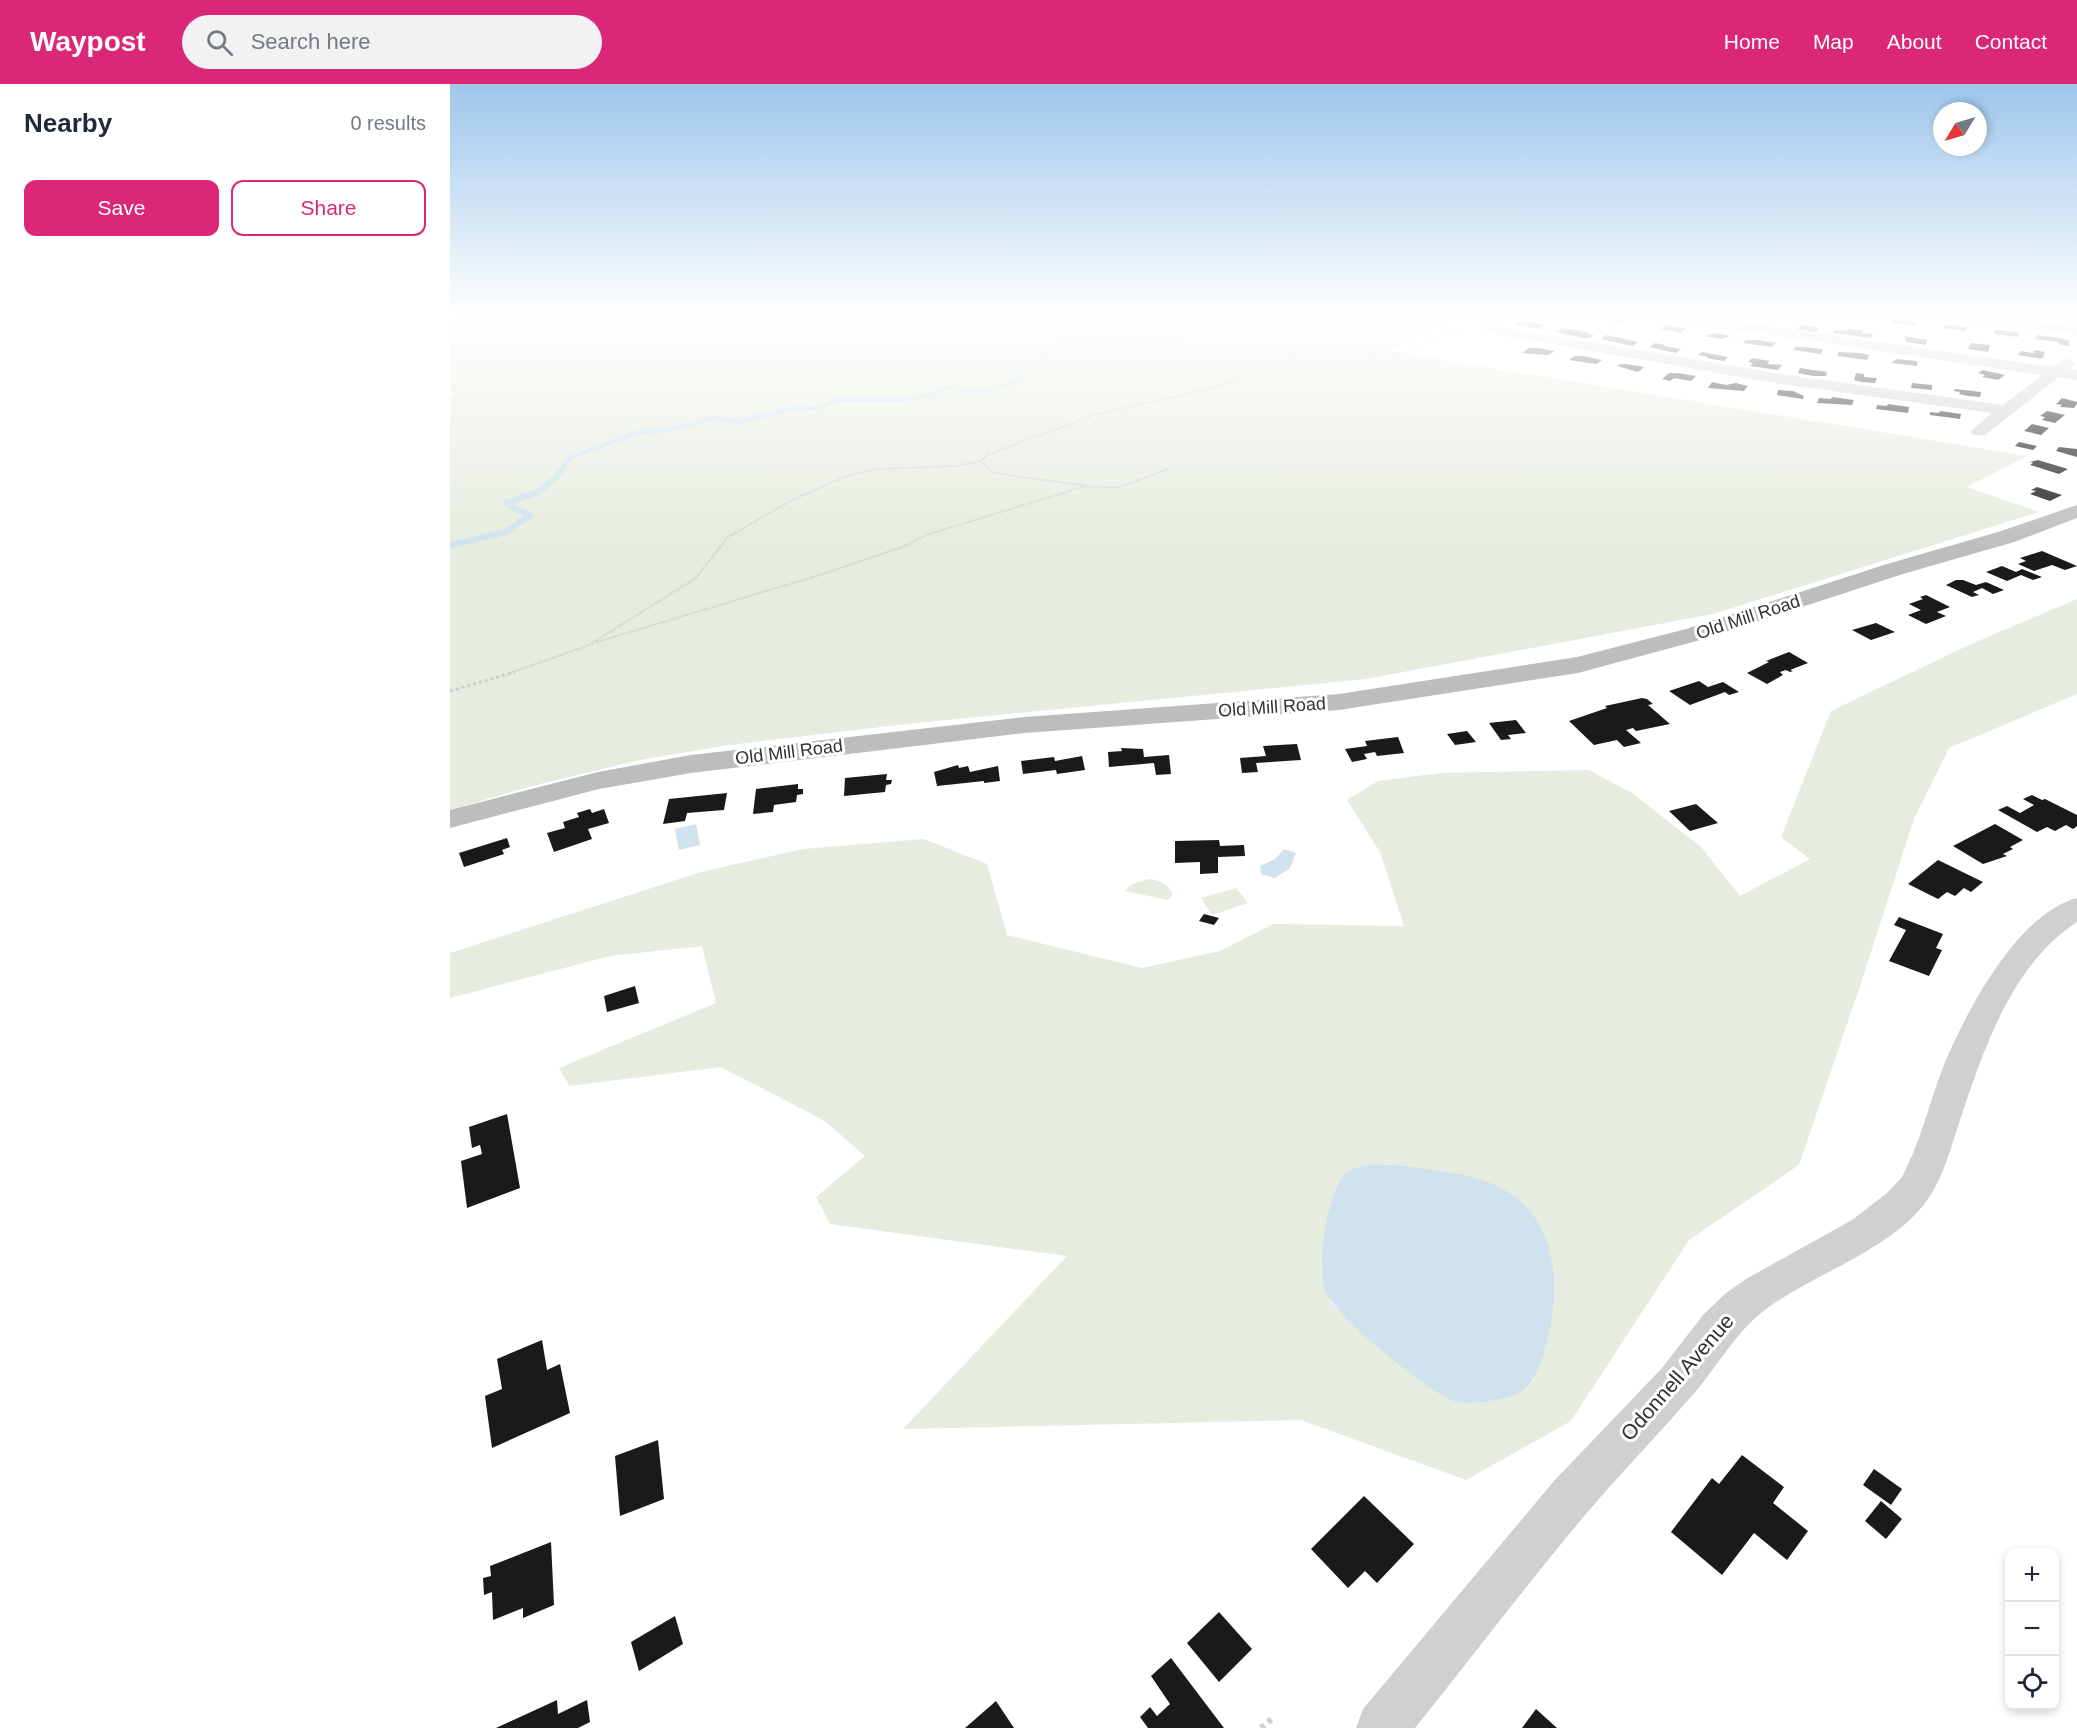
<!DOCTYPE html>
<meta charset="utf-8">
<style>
body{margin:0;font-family:Arial,sans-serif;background:#f2f2f3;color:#1f2937}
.controls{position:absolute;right:18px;bottom:18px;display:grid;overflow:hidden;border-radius:12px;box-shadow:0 3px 9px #0003}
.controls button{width:54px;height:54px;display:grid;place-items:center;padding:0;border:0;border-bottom:2px solid #e0e1e3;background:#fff;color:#1f2937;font:30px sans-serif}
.compass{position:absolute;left:1483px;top:18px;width:54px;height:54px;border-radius:50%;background:#fff;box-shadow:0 3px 9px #0003;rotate:232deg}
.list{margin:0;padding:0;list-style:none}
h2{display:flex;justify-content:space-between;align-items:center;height:78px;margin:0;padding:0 24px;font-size:26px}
h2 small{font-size:20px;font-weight:400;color:#747a83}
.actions{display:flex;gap:12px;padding:18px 24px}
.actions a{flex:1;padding:14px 0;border:2px solid #db2777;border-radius:12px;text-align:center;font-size:21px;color:#db2777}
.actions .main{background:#db2777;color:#fff}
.icon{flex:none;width:33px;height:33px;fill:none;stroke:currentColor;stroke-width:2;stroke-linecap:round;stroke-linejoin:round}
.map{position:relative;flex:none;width:1627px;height:1644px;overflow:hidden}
header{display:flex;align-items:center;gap:36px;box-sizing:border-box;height:84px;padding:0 30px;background:#db2777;color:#fff}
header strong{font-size:28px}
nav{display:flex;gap:33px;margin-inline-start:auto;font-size:21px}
.search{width:420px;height:54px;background:#f2f2f3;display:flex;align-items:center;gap:15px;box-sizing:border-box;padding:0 21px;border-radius:33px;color:#747a83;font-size:22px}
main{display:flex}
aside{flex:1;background:#fff}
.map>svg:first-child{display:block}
</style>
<header>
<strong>Waypost</strong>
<div class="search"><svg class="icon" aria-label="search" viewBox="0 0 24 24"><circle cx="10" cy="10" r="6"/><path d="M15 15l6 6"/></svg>Search here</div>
<nav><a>Home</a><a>Map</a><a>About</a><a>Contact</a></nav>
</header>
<main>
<aside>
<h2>Nearby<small>0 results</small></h2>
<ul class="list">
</ul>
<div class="actions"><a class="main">Save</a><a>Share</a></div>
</aside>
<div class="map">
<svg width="1627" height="1644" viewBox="0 0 1627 1644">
<rect width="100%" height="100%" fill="#fff"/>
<path fill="#e6ecdf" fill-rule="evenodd" d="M0,233h1011l-73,34 639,105 -60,31 72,25 -326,102 -347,65 -450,44 -187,22 -89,15 -108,26 -82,24v-413l3,-1 -3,-8z
M1627,515v95l-128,54 -35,71 -53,164 -62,182 -110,75 -118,181 -105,59 -165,-60 -398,9 164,-173 -237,-32 -14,-27 49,-41 -40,-35 -104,-54 -152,19 -10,-18 157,-65 -14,-57 -92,10 -160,42v-45l251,-81 102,-23 121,-10 63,25 20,71 135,33 78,-17 53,-27 131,2 -24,-74 -33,-52 31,-19 63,-8 148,-3 43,23 69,54 39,49 70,-37 -29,-22 50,-126 138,-66zM993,1088l38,8 28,12 17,14 14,23 3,127 -10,25 -14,13 -104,-17 -83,-73 -11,-32 3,-37 13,-49z
M698,795c11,1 20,4 25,15l-5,6 -43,-9 5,-6z
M786,804l12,15 -36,12 -11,-17z"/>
<path fill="#cfe2ee" d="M246,740l4,21 -21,5 -4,-21z
M834,765l12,4 -6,15 -15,10 -14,-4 -1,-8 15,-7z
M946,1081c34,5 85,8 114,28 49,33 50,97 37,148 -5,19 -10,40 -26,51 -6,4 -15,5 -22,7 -13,3 -31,6 -45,2 -27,-10 -120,-85 -129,-111 -9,-25 2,-100 22,-117 13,-11 34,-8 49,-8z"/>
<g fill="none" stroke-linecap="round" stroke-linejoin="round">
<path stroke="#cfe2ee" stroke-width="4.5" d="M110,388l9,-14 70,-26 33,-3 40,-11 25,4 48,-12 32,-2 20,-8h63l32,-5 15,-7 40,3 30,-10 44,-37 18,-6 35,4 59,-5 120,-20"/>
<path stroke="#cfe2ee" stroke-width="6" d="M0,461l56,-13 24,-17 -17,-7 -7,-6c23,-5 41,-12 55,-31"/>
</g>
<path fill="#1a1a1a" d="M1145,233h22l9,2 -5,4z
M1443,234l22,3 1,4 -21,-1 -4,-2z
M1072,237l23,4 -6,4 -24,-4z
M1352,240l8,2 9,2 -3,4 -19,-3z
M1495,240l22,3 -1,4 -23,-3z
M1216,241l20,3 -5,5 -20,-4z
M1112,244l18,3 14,4 -5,3h-6l-28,-6z
M1398,245l15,1 -1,3 11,1 -2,4 -38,-5 2,-3 12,1z
M1545,246l23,2v5l-23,-3z
M1264,249l17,3 -10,3 -16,-3z
M1156,251l19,4 13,3 -5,4 -32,-7z
M1587,251l23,3 10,3 -2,5 -9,-2v-2l-24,-3z
M1454,252l23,4 -1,5 -19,-3z
M1296,256h12l18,3 -4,4 -29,-4z
M1205,259l10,2 -1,1 17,3 -5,4 -26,-6z
M1521,259l19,2 -2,7 -20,-3z
M1345,263h8l20,2 -2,5 -27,-4z
M1079,264h9l17,3 -7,4 -26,-2z
M1584,266l11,2 -3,7 -24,-4 2,-4 13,2z
M1252,268l10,2 16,3 -4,4 -18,-3 2,-1 -10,-2z
M1389,268l21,1 9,2 -2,5 -30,-4z
M1124,272h10l18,4 -6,4 -27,-4z
M1302,274l18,3 -3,3 15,1 -4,5 -28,-4 3,-3 -5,-1z
M1447,275l20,2v5l-26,-3z
M1170,280h6l18,3 -6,5 -21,-6z
M1350,284l27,4 -1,4h-13l-15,-3z
M1533,286l22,5 -7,5 -16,-3 3,-2 -7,-2z
M1219,289h9l18,3 -5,5 -17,-3 -4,3 -8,-2z
M1406,289l8,1v3l13,1 -2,5 -13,-1 -8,-2z
M1262,298l14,3 10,-2 12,3 -4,5 -36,-3z
M1462,299l20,2v5l-21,-2z
M1505,305l26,3 -1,5 -12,-1 -9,-2 1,-2 -6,-1z
M1328,306l15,1 11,5 -1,3 -26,-4z
M1382,313l22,3 -2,5 -35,-2 2,-5 12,1z
M1612,314l15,4v2l-3,4 -14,-1 2,-2 -6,-1z
M1438,320l21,3 -1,6 -32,-4 1,-4 10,1z
M1490,327l21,3 -1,5 -30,-4v-3l9,1z
M1597,327l18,4 -10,8 -13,-3 3,-3 -5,-1z
M1582,340l17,4 -8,7 -17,-4z
M1569,358l18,4 -4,4 -18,-4z
M1609,363l18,2v8l-21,-6z
M1588,376l30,9 -9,5 -29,-9 3,-2 -3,-1z
M1587,403l25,8 -12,6 -20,-7 6,-3 -5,-1z
M1592,467l35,15 -12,4 -13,-5 -18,6 -16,-7 8,-3 -6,-3z
M1552,482l14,6 6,-3 20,8 -9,3 -12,-5 -14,6 -21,-9z
M1506,496h7l13,5 10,-3 18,8 -11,4 -11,-6 -9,4 6,3 -7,2 -26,-12z
M1476,511l24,12 -13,5 9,4 -20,8 -18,-9 13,-5 -12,-6 14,-5 -3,-2z
M1426,539l19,9 -24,8 -19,-10z
M1339,568l19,11 -18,7 3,1 -3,1 -4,-2 -6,2 3,3 -16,9 -20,-11 22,-11 -3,-1z
M1249,597l9,6 15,-5 16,10 -10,3 -4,-3 -35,13 -21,-14z
M1192,614l5,1 6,5 -5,1 22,19 -34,7 -3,-3 -7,2 15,13 -17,4 -7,-7 -23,5 -25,-24 38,-13 -2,-2z
M1066,636l10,13 -18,2 3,4 -10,1 -12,-17z
M1017,647l9,11 -21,3 -8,-11z
M948,653l6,16 -27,3 -2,-4 -11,2 3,5 -15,3 -7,-13 22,-3 -2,-5z
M847,660l4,16 -45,3 2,9 -16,1 -2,-15 26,-2 -3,-10z
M671,664l22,1 1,8 25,-2 2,19 -15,1 -2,-12 -45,4 -1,-15 14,-1z
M632,672l3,14 -28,4 -1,-4 -33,4 -2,-13 33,-4 1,4z
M508,681l1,3 9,-2 2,6 28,-6 2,15 -16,2v-2l-47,5 -3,-14z
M437,690l-1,6h6l-1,4 -5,1 -1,7 -41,4 1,-18z
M348,700v5h5v5l-6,1 -1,7 -22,3 -1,7 -20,2 3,-25z
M277,709l-3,17 -37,3 -2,8 -22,3 6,-25z
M1582,711l10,5 3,-1 32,16v11l-4,3 -7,-4 -11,6 -8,-4 -10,5 -39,-22 9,-4 13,7 14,-8 -11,-6z
M1246,720l22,19 -28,8 -21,-20z
M140,725l2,4 12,-4 5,14 -21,6 4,10 -38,13 -7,-19 18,-5 -2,-6 16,-5 -2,-4z
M1545,740l28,16 -13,7 3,2 -10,5 4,2 -24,8 -30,-18z
M57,754l3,9 -8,3 2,4 -40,13 -5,-14z
M769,756l1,6 24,-1 1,11 -27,1v16l-18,1v-12l-25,1v-22z
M1488,776l45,22 -12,10 -7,-4 -9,8 -8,-4 -9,7 -30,-15z
M754,830l15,4 -5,7 -15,-4z
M1449,833l44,17 -7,14 6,2 -13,26 -40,-15 17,-31 -12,-5z
M185,902l4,17 -32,9 -3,-16z
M57,1030l13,74 -53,20 -6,-47 21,-7 -2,-9 -8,3 -3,-21z
M92,1256l5,30 13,-6 10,49 -78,35 -7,-52 17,-7 -5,-30z
M208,1356l6,59 -44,17 -5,-60z
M1292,1371l42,32 -11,16 35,28 -21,29 -33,-27 -32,42 -51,-43 41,-54 7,6z
M1424,1385l28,20 -11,16 -28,-20z
M914,1412l50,48 -37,39 -12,-12 -17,17 -37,-39z
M1431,1417l21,18 -16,20 -21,-18z
M101,1458l3,63 -31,13v-10l-30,12 -1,-28 -8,3 -1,-17 8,-2 -1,-10z
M769,1528l33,37 -33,33 -32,-39z
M225,1532l8,28 -44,27 -8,-29z
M721,1574l53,70h-76l-8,-11 10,-10 7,9 13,-12 -19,-28z
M107,1616l1,14 29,-14 3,22 -12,6h-82z
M546,1617l18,27h-49z
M1086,1625l21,19h-35z"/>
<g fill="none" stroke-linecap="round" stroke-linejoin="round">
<path stroke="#cdcdcd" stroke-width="2" stroke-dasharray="1.5 1.5" stroke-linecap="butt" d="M948,277l1,-4 44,-23 24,-8
M718,385l-48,18h-25l-102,-14 -12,-12 6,-6 110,-41 117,-26 88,-34 29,-2 27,3h44
M147,558l223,-67 82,-28 27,-13 157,-48
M60,589l79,-28 107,-67 32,-41 64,-37 58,-25 27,-6 79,-3 25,-5"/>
<path stroke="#cdcdcd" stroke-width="3" stroke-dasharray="3 3" stroke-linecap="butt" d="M0,607l65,-19"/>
<path stroke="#cdcdcd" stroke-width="6" stroke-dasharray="4.5 4.5" stroke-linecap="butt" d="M811,1644l12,-10"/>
<path fill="#d0d0d0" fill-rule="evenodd" d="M1036,233h15l-6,7 13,4 267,45 228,32 39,-30 -366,-54 -7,-4h39l344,50 15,-9 8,5 -6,6 8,1v10l-18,-3 -74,58h-12l-2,-4 21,-18 -217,-30 -270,-47 -24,-8 -2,-3z
M1499,233h47l81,10v8l-121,-14z
M1627,814v24c-66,43 -93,127 -117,198 -9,27 -16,56 -32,79 -39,56 -127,77 -175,121 -25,24 -41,54 -64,79 -34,39 -70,76 -104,116 -58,69 -113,142 -170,213h-59l7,-19 191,-228 108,-113 41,-53 23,-22 20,-14 106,-59 35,-27 15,-16c21,-39 29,-84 47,-124 23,-51 71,-140 128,-155z"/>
<path fill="#bdbdbd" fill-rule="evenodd" d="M1627,421v13l-63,24 -111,32 -199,65 -126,34 -239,37 -314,23 -334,40 -92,16 -149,39v-18l148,-38 93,-17 334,-38 314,-23 238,-37 109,-28 201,-65 111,-32z"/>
</g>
<linearGradient id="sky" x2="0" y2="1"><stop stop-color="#9ec6ea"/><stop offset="0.5" stop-color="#fff"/><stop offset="1" stop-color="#fff" stop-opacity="0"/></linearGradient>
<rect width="1627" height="464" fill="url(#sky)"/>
<g text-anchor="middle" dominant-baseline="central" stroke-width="6" stroke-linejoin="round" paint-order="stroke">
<g font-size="18" fill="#333" stroke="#fff">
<text transform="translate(1298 533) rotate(-18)">Old Mill Road</text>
<text transform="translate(822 623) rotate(-4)">Old Mill Road</text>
<text transform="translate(339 668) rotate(-7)">Old Mill Road</text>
</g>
<g font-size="21" fill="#333" stroke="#fff">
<text transform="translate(1227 1293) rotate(-49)">Odonnell Avenue</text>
</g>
</g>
</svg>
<div class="controls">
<button>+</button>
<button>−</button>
<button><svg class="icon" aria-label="locate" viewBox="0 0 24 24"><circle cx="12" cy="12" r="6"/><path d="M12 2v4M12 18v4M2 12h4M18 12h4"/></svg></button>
</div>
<svg class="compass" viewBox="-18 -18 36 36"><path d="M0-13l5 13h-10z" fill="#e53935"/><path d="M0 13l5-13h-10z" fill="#747a83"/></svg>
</div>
</main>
